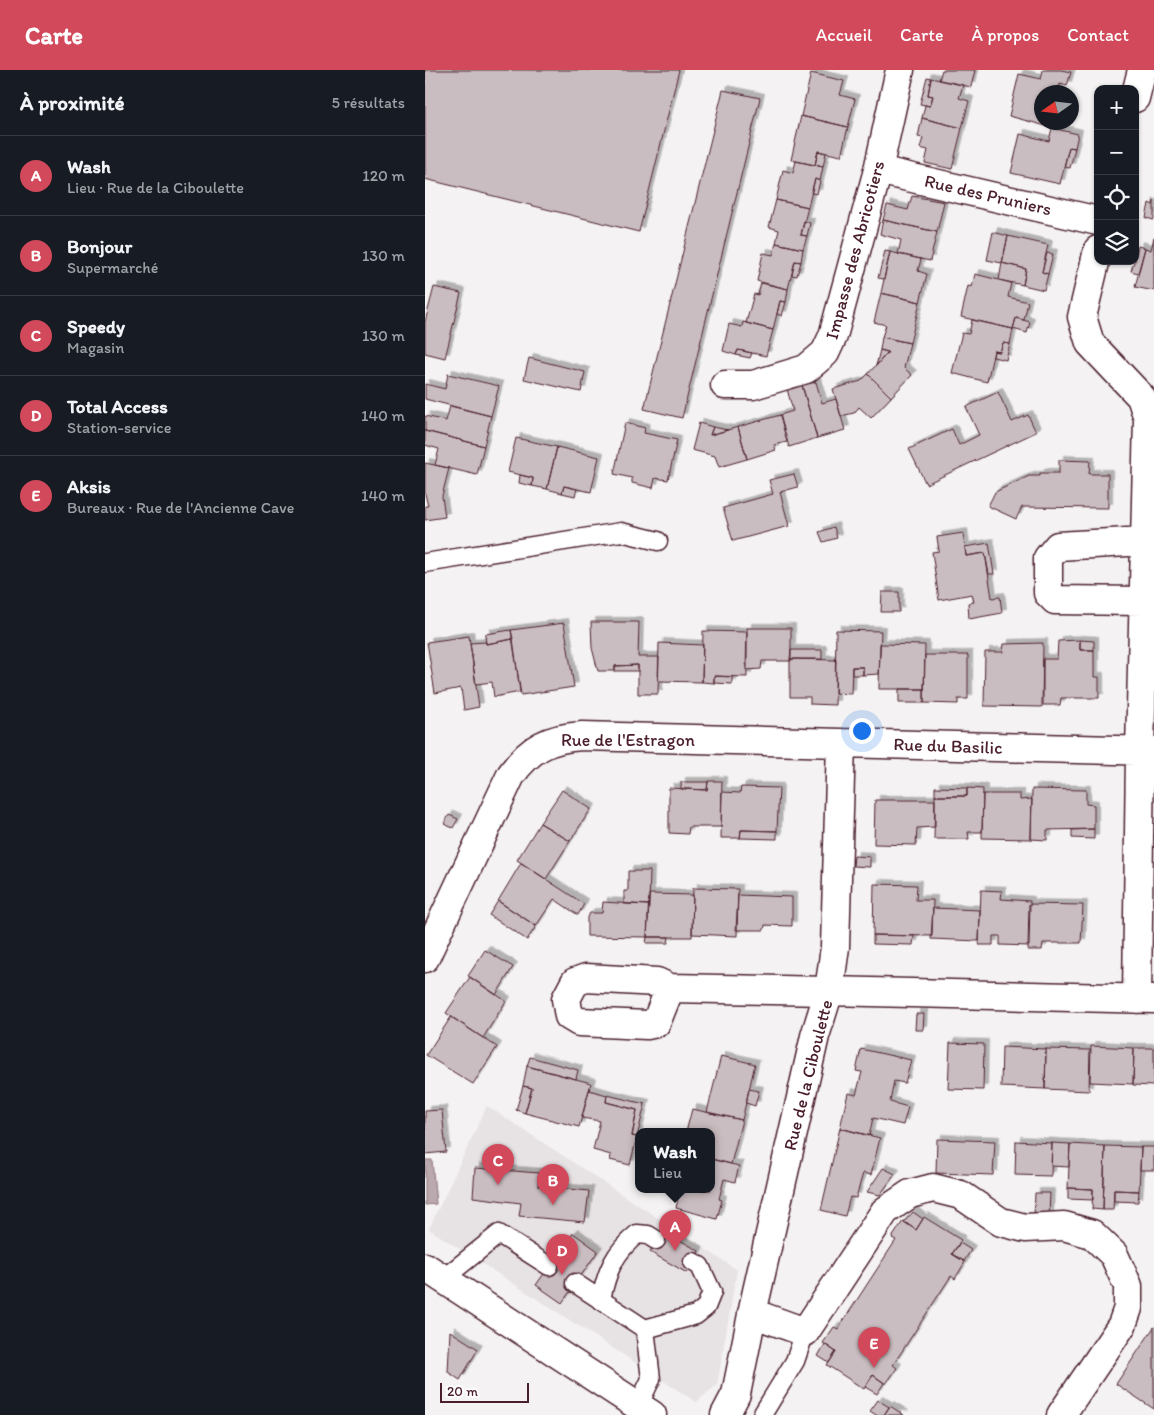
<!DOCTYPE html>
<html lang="fr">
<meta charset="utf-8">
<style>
body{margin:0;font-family:Itim,sans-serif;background:#242831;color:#f1f3f6}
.controls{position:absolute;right:15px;top:15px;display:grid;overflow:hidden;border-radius:10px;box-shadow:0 1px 4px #0004}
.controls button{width:45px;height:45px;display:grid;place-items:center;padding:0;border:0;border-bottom:1px solid #363941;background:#171b24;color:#f1f3f6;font:25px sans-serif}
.compass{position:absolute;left:609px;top:15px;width:45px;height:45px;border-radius:50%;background:#171b24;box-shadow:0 1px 4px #0004;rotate:256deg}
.scale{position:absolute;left:15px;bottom:12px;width:89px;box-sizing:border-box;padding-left:5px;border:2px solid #4a1f2b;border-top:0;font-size:14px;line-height:18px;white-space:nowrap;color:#4a1f2b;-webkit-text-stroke:4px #fff;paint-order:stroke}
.you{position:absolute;left:436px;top:660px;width:18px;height:18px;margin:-12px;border:4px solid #fff;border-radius:50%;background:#1a73e8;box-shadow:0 0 0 8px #1a73e833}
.badge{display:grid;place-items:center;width:32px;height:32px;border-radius:50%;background:#d1495b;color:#fff;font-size:16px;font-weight:700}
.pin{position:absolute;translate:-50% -41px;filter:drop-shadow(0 1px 2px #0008)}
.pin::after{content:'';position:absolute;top:26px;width:18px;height:15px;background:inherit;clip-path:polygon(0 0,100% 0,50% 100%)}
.popup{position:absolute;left:210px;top:1058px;width:80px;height:65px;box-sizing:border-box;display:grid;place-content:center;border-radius:10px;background:#171b24;filter:drop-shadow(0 1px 4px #0005);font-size:16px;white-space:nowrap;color:#9ea1a6}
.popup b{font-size:19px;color:#f1f3f6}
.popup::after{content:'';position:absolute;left:50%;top:100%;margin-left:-10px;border:10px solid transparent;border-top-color:#171b24}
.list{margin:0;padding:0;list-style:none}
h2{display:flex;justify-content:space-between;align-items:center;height:65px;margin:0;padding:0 20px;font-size:21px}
h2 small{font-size:16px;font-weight:400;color:#9ea1a6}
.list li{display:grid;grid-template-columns:32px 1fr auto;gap:15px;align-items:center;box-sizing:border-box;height:80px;padding:0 20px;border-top:1px solid #363941}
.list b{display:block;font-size:19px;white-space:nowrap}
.list p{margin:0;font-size:16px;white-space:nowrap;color:#9ea1a6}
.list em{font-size:16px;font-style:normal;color:#9ea1a6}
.icon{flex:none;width:28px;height:28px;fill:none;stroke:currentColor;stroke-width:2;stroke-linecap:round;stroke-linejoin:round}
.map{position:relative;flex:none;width:729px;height:1345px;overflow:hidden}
header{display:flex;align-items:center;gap:30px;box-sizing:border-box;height:70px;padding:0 25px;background:#d1495b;color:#fff}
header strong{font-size:24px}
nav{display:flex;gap:28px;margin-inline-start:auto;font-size:18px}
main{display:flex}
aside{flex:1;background:#171b24}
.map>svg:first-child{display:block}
</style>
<header>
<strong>Carte</strong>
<nav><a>Accueil</a><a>Carte</a><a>À propos</a><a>Contact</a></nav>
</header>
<main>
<aside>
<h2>À proximité<small>5 résultats</small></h2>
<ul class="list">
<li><span class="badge">A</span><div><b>Wash</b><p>Lieu · Rue de la Ciboulette</p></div><em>120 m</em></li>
<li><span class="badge">B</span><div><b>Bonjour</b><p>Supermarché</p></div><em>130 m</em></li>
<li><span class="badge">C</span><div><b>Speedy</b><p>Magasin</p></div><em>130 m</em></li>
<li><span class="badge">D</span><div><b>Total Access</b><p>Station-service</p></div><em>140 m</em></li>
<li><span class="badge">E</span><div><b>Aksis</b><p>Bureaux · Rue de l'Ancienne Cave</p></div><em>140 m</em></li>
</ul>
</aside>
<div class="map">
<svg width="729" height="1345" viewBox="0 0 729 1345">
<defs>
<filter id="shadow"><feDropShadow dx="4.5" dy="-4.5" stdDeviation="0" flood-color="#0004"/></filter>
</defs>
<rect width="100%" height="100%" fill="#f4f2f2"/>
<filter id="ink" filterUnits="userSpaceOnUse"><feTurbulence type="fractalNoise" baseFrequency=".02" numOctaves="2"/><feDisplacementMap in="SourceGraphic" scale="10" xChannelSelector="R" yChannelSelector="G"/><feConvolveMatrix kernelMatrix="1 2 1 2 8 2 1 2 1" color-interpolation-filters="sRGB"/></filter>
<g filter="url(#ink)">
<path fill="#e7e2e3" d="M62,1036l250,164 -20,115 -21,17 -267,-173z"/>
<path fill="#baa9ae" stroke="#8d727a" d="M0,1090h7l4,44 -11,1z"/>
<path fill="#cabdc1" stroke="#4a1f2b" filter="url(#shadow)" d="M0,0h254l-40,162 -214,-53z
M517,0h33l-4,17 -32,-7z
M618,0h18l10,2 -4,14 -7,-2 -2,8h-17v30h5v4l-37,-10 10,-42 22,5z
M386,3l33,8 -4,14 15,4 -7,28 -47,-11z
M502,7l4,1 -3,17 5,1 -3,10 -10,-2z
M506,8l32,7 -4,13 10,3 -7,27 -40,-10 3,-13 5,1 3,-10 -5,-1z
M298,20l37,8 -78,320 -38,-9z
M376,46l47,11 -7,29 -23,-5 -3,14 -24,-5z
M497,48l40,10 -10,41 -27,-6 3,-13 -8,-2 3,-10 -5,-1z
M627,58l26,6 -3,14 -6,-1 -9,37 -49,-11 9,-39 29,7z
M644,77l6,1 -5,20 -6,-1z
M393,81l8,2 -3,14 -8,-2z
M371,91l27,6 -3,14 -5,-2 -7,28 -32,-7 7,-30 10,3z
M390,109l5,2 -3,13 -6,-1z
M487,126l32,6 -7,30 -54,-12 4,-15 21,5z
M351,130l32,7 -7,28 6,1 -4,13 -27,-6 3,-13 -10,-3z
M729,131v19l-8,-2 3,-15 4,2z
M458,150l54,12 -7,29 -32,-7 3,-14 -21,-6z
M379,151l6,2 -3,13 -6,-1z
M568,162l15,4 -6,27 -15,-3z
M583,166l40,9 -6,27 6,2 -4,16 -21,-5 3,-16 -24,-6z
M729,167v54l-19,-4 10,-39 6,2z
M351,173l27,6 -2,13 -6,-1 -7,28 -31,-8 6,-28 10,2z
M713,176l7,2 -7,25 -7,-2 3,-10h1z
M460,181l5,1 -6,27 -6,-1z
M465,182l31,7 -3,12 9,3 -7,28 -39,-9z
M622,183l6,1 -5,20 -6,-2z
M370,191l6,1 -4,14 -5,-1z
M577,193l24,6 -3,16 -24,-5z
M550,204l36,9 -3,14 20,5 -4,18 -8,-2 -3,11 -52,-12 7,-31 4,1z
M336,213l27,6 -2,13 -6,-1 -7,29 -27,-7 8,-29 4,1z
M9,217l27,6 -16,65 -20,-5v-31z
M456,223l39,9 -10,41 -28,-6 4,-12 -12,-3z
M355,231l6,1 -4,14 -5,-2z
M591,248l14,4 -3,11 -14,-4z
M547,250l41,9 -3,15 -7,-1 -3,9 -6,-1 -7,31 -35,-9 10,-40 7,1z
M318,252l30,8 -7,26 -28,-6 -2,5 -13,-4 6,-27 13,3z
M457,267l28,6 -6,25 8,7 -21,22 -23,-23 20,-22 -8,-2z
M578,273l7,1 -4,16 -13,-3 1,-6 6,1z
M313,280l14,3 -2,5 -14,-3z
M455,280l8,2 -12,14z
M104,288l56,14 -4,20 -57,-13z
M23,304l51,12 -8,30 -66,-17v-15l20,5z
M443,304l23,23 -20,21 -12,-11 -5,6 -13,3 -8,-27 28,-8z
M391,312l6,21 14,-4 9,31 -28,8 -15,-53z
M377,315l15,53 -28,9 -9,-32 13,-4 -6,-22z
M573,322l14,30 16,-7 8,17 -110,52 -17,-35 43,-20 7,16 20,-10 -13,-28z
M25,336l41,10 -7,30 -59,-15v-15l21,5z
M355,345l7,27 -13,3 2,5 -29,9 -9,-32z
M200,353l20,5 -1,5 33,7 -9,40 -13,-2 -2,10 -21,-5v-5l-18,-4z
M274,353l14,4 -3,8 28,-8 9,32 -28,8 -4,-11 -23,-6z
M288,357l15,3 -18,5z
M0,361l59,15 -7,29 -42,-10 4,-16 -14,-4z
M91,368l41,9 -10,42 -15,-3 1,-8 -25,-6z
M132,377l42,10 -8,35 -27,-6 -2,7 -15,-4z
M634,390l31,1 -1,13h19v34l-86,-1 -6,12 -28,-13 7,-14 34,-16h11v-3h19z
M0,393l24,5 -7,28 3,21 -20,3v-14h3l-3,-12z
M369,404l4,13 -18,5 9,34 -56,15 -10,-33 50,-14 -4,-14z
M95,405l13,3 -1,8 -13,-3z
M139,416l13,3 -2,7 -13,-3z
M409,457l3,11 -14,4 -4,-10z
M538,463l3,23 19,-3 7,45 8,-1 2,16 -33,6 -1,-16 6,-1 -2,-8 -33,6 -7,-48 7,-1 -2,-14z
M564,473l5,31h-5l-4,-21 -19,3 -1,-9z
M457,522h17v20h-18z
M166,552h48l-1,35h21l-1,37h-20v-29l-23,1v5h-17l-6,-23z
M139,553l10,64 -53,8 -10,-65z
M322,558h44v33h-29l-1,8 -15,1z
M86,560l2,9 -27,5 -1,-10z
M411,560l45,1 -2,43 -16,1v-8h-11l-1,27 -16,-1z
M278,561l44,1v45l-33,-1v7l-12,-1z
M44,566l10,71 -15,3 -3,-22 -26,5 -8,-51z
M88,569l7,53 -26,5 -2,-15 -16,2 -6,-41 16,-1v2z
M655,570l14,1v9h-14z
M655,570v10h14v27h5v21h-38l-1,7h-17v-46h14l1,-18z
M234,573l44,2 -1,37 -44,-1z
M618,573l-1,64 -58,-1 1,-54h18l1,-8z
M455,574l45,1 -1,44h-45z
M366,580h31v9h-32z
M500,585h43v44h-10v5l-34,-1z
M365,589l46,1 -1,45 -25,-1v-7h-20z
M213,595v6h-23v-5z
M427,597h11v8h-11z
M289,606l18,1v7l-18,-1z
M474,619h25v14h-25z
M283,711h14l-1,46h-32l-1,7 -19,-1v-45l38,2z
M256,712h27l-1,8 -26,-1z
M316,717l38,1 -2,43 -36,-1 -1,8h-19l1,-46 18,1z
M510,717l32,1v8h-32z
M542,718l16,1 -1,43h-14l1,7h-35l1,-43h32z
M607,719l54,1v14l8,1v24l-47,1v10l-16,-1z
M137,720l29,19 -21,32 -30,-18z
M558,724h37v6l12,-1 -1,40 -49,-1z
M450,730h60v27l-18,1 -1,17 -42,-1z
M24,745l9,4 -5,9 -9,-4z
M115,753l30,18 -24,38 -29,-19z
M669,759v10l-22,-1v-8z
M316,760l36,1v8l-37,-1z
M429,786l16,1v10l-17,-1z
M96,793l63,41 -6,11 -24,-16 -18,27 -38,-25z
M203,801h22l-1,34 -25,-1v-13h4z
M449,814l43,1 -1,15h17l-1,36 -59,-1z
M268,818l45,1 -1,47 -45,-2z
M556,820l21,1 -1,8 29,2 -1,45 -29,-1v-9h-7v9h-14z
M224,824l44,1 -1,42h-45z
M313,825l54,2v29l-27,-1 -1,5h-28z
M73,831l38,25 -9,14 -38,-25z
M178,832l46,3 -2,32 -60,-1v-19l3,-4h12z
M604,834l54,1 -2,38h-38l-1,7h-14z
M508,838l47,2 -1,31 -48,-2z
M448,865l41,1 -1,9 -40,-1z
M222,867h22l-1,6h-22z
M60,880l28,17 -17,28 -28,-19z
M45,907l36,24 -23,37 -37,-25z
M491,944h8l-1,16h-8z
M26,947l46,30 -24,37 -47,-29z
M525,973l34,1 -1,46 -35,-1z
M666,976l43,2 -1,36 -43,-2z
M577,977l44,2 -1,40 -44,-2z
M709,978h20v38l-21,-1z
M436,979l50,11 -6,23 -11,-2 -4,21 18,5 -5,18 -30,-7 -4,18 -29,-8 8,-35 8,2 6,-23 -6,-1z
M621,979l44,1 -1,41 -44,-2z
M296,986l34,8 -13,56 -35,-8z
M105,987l48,13 -2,9 -49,-13z
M102,996l64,17 -12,44 -54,-14 7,-25 -9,-2z
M98,1016l9,2 -7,25 -9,-3z
M324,1019l10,2 -4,15 -9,-3z
M164,1020l18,5 -1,7 31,8 -5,26 5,1 -7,28 -20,-5 1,-5 -18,-5 7,-29 -18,-3z
M182,1025l38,9 -8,33 -5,-1 5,-26 -31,-8z
M267,1039l50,11 -11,44 -20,-5v-27h-25z
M17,1040l4,42 -21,2v-43z
M415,1058l40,10 -9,37 -8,-2 -7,25 -6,-1 -5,19 -24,-6z
M512,1069l58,2 -2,34 -57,-2z
M591,1071l36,2 -1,33 -36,-1z
M627,1073l18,1 -1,23 -18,-1z
M645,1074l35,2 -2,64 -11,-1 1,-20 -25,-1z
M680,1076l36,1 -2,44 -25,-1 -1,20h-10z
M716,1077h13v23h-14z
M286,1089l28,7 -4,16 -11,-3 -5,20 3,1 -5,19 -41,-11 4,-18h31z
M50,1098l64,5 -1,13 51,5 -4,31 -66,-6 2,-13 -48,-6z
M458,1098l12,6 -15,21 -13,-3z
M643,1118l25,1v11l-25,-1z
M689,1120l25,1 -1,11 -24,-1z
M610,1123h15l-1,24h-15z
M488,1142l10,7 -7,11 -12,-8z
M499,1147l37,23 -9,14 13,8 -10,17 -4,-3 -58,89 4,3 -11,16 -13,-9 -9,14 -37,-24 9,-13 -13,-9 11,-16 4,2 58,-89 -4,-2 11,-17 13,9z
M237,1160l37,21 -12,22 -37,-21z
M148,1163l25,18 -36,52 -26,-18z
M535,1173l11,7 -7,11 -12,-7z
M729,1257v82l-38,-25z
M25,1261l28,18 -18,31 -12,-8z
M400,1274l11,8 -7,11 -11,-7z
M448,1305l11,8 -7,11 -12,-7z
M453,1330l11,7 -5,8h-8l-6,-4z
M465,1336l14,9h-20z"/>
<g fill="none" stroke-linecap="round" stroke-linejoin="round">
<g stroke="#4a1f2b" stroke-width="21">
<path id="service" d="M0,493l196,-31 37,9
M18,1209l56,-45 50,32
M150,1213l70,46 6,50 -13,27
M176,1229c6,-28 13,-46 36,-65l11,1 8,5
M220,1259l51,-14 10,-8 6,-15 -12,-26 -7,-4
M337,1345l33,-54 10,-29"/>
</g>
<g stroke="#4a1f2b" stroke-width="31">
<path id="minor" d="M710,28l7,-28
M453,100l220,51
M673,180l-16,67 8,26 51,54 7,21 -8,333 -3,248
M300,315h28l53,-16 19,-16 8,-17 45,-166 22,-100
M718,531l-88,-1 -7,-7v-35l10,-12 87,-5
M0,888l86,-183c19,-27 38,-37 71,-39l259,7
M245,918l-14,35 -9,2 -68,-3 -10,-6 -3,-17 9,-17 11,-4 71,4 13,6 159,3 6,-44 6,-204 313,8
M327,1243l53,19 80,-121 25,-17 23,-6 28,7 40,27 24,6 39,-2 28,8 22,21 14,31v22l-6,17 -61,90
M300,1345l11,-21 19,-94 60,-264 14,-45 325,8"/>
</g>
<g stroke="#4a1f2b" stroke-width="31">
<path id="primary" d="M0,1197l227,148"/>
</g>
<use href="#service" stroke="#fff" stroke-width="18"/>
<use href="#minor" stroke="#fff" stroke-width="28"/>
<use href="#primary" stroke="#fff" stroke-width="28"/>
</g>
</g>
<g text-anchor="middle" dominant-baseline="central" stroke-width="4" stroke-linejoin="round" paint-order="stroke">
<g font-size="18" fill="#4a1f2b" stroke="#fff">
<text transform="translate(563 125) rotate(13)">Rue des Pruniers</text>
<text transform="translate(430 180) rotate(-75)">Impasse des Abricotiers</text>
<text x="203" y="670">Rue de l'Estragon</text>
<text transform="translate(523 676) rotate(2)">Rue du Basilic</text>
<text transform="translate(383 1005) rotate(-76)">Rue de la Ciboulette</text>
</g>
</g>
</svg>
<div class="controls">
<button>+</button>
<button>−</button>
<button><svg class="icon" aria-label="locate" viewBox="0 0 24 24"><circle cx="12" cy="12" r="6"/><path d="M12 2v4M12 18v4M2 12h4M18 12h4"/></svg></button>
<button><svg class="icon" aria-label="layers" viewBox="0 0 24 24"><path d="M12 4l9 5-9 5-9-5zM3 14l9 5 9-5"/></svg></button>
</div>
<svg class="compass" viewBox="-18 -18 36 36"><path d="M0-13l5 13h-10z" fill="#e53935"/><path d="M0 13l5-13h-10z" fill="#9ea1a6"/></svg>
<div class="scale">20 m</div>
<div class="you"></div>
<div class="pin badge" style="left:250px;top:1181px">A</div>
<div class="popup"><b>Wash</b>Lieu</div>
<div class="pin badge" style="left:128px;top:1135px">B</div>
<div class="pin badge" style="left:73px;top:1115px">C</div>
<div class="pin badge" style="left:137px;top:1205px">D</div>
<div class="pin badge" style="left:449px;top:1298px">E</div>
</div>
</main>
